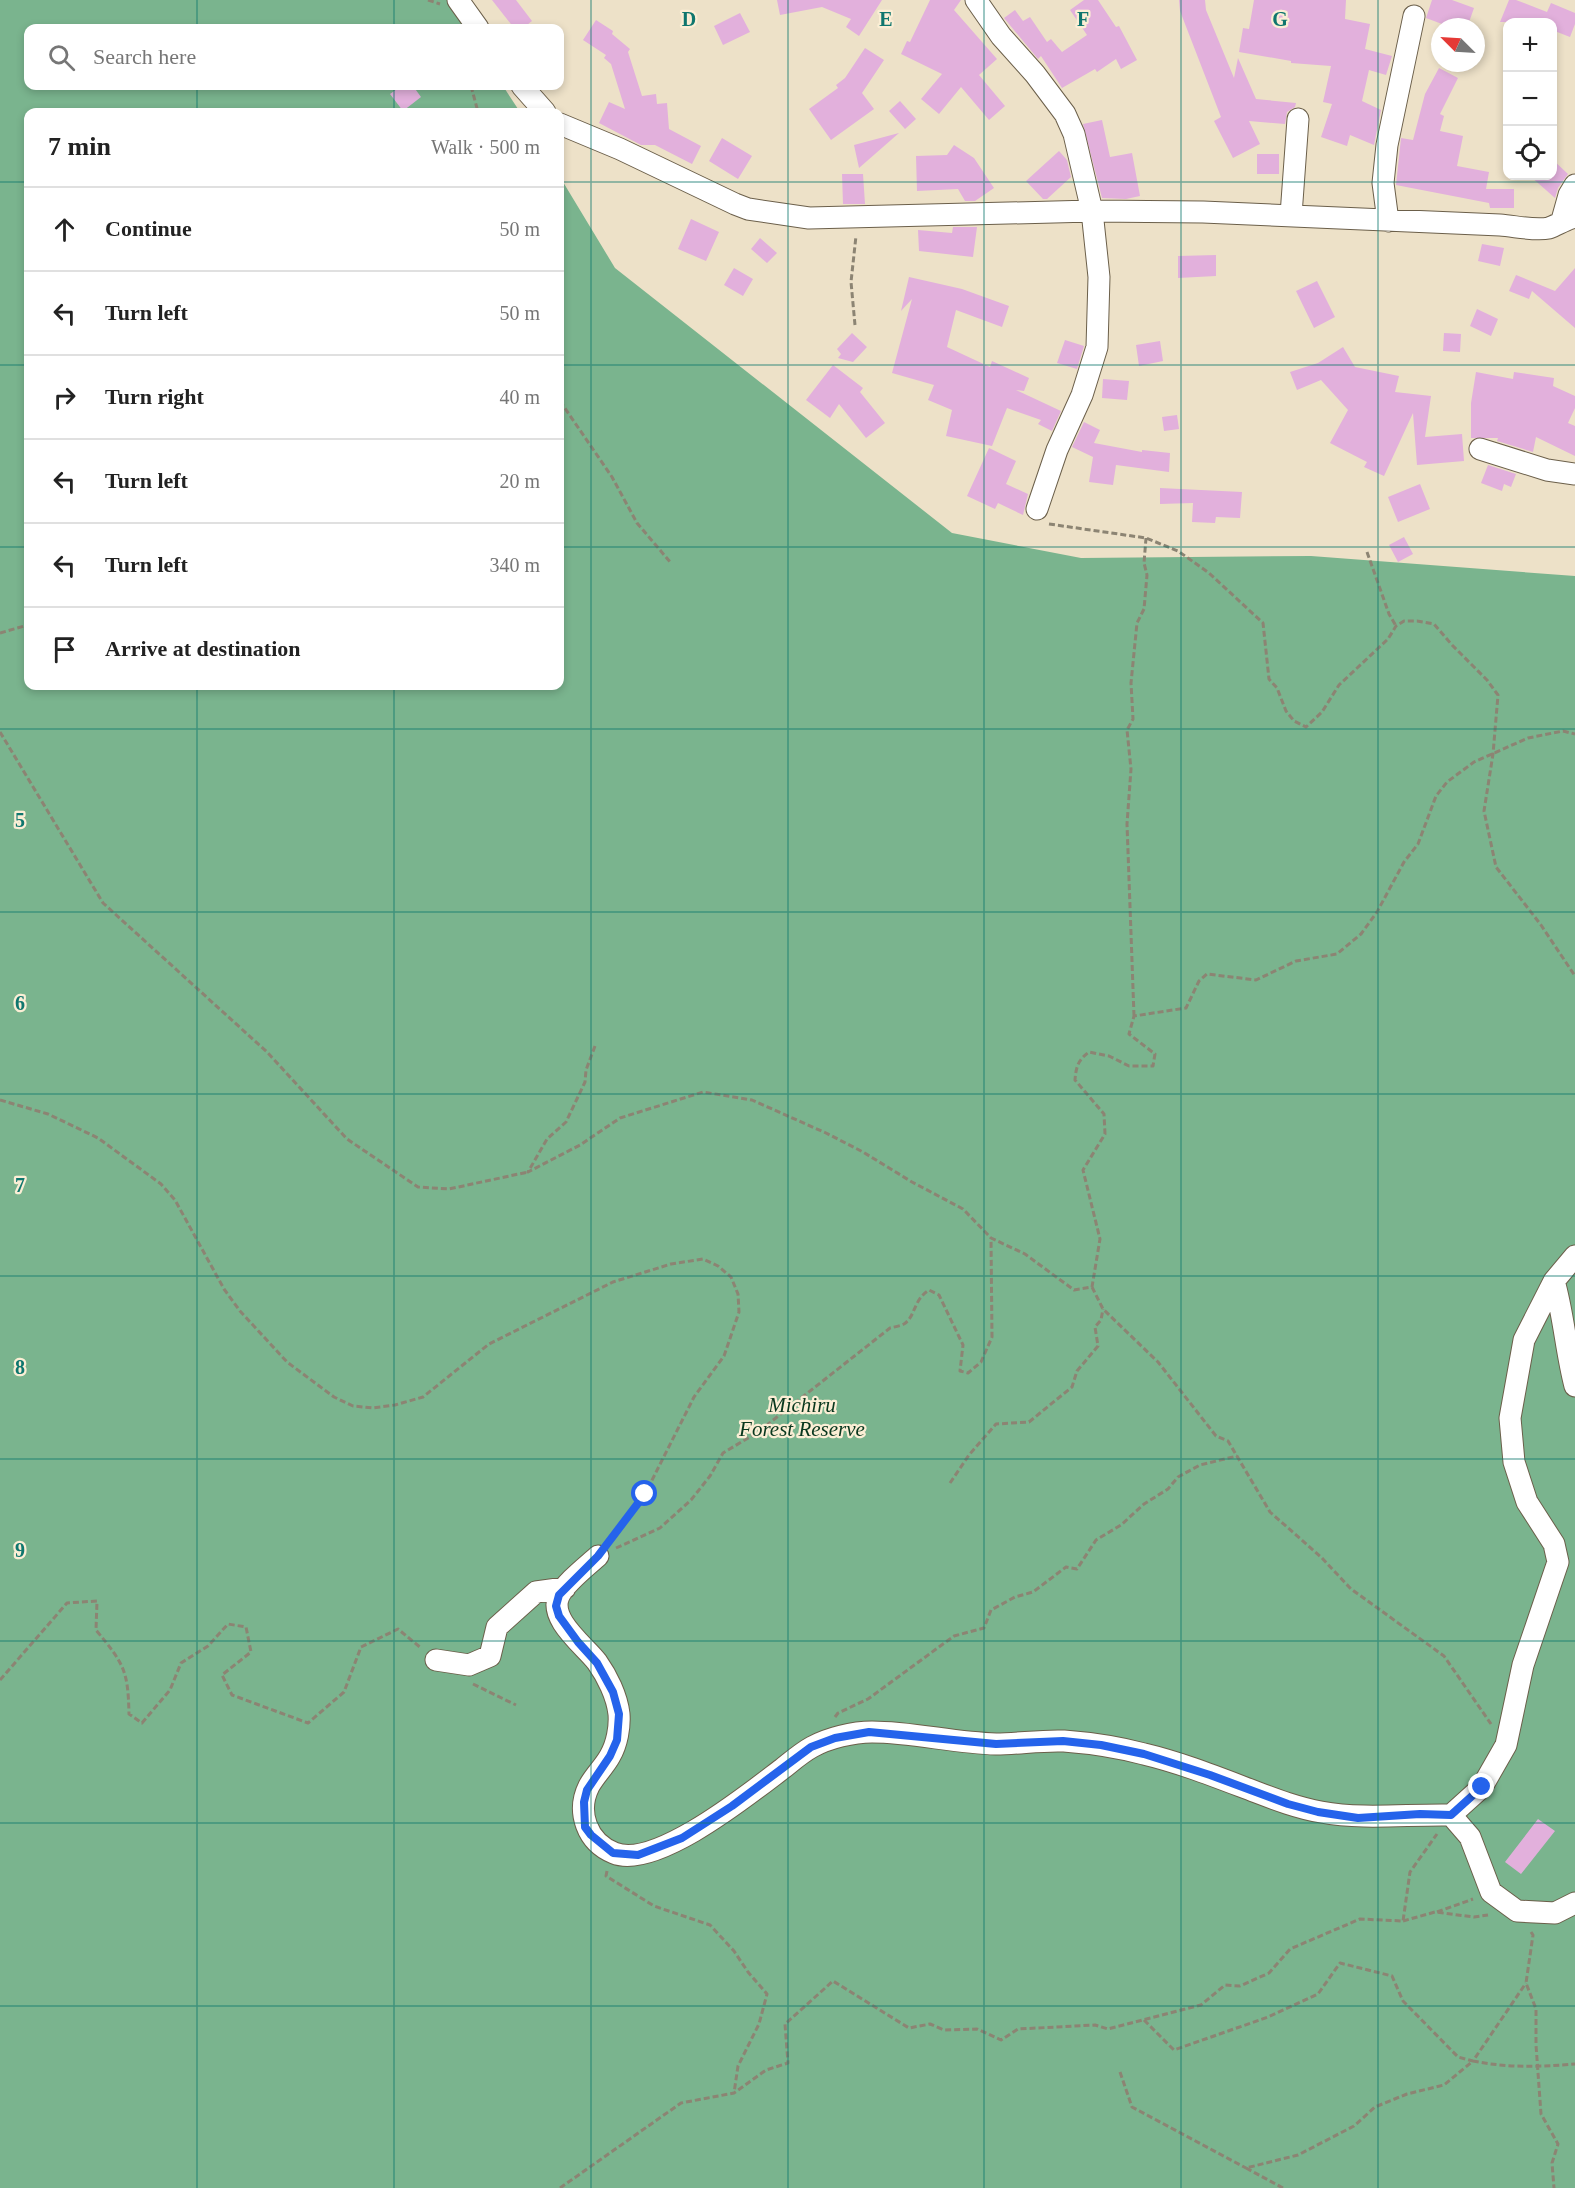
<!DOCTYPE html>
<meta charset="utf-8">
<style>
body{margin:0;font-family:"Times New Roman",serif;background:#f6f6f6;color:#222}
.controls{position:absolute;right:18px;top:18px;display:grid;overflow:hidden;border-radius:12px;box-shadow:0 3px 9px #0003}
.controls button{width:54px;height:54px;display:grid;place-items:center;padding:0;border:0;border-bottom:2px solid #e0e0e0;background:#fff;color:#222;font:30px sans-serif}
.compass{position:absolute;left:1431px;top:18px;width:54px;height:54px;border-radius:50%;background:#fff;box-shadow:0 3px 9px #0003;rotate:294deg}
.stop{position:absolute;width:18px;height:18px;margin:-14px;border:4px solid #2563eb;border-radius:50%;background:#fff}
.stop.end{background:#2563eb;border-color:#fff;box-shadow:0 2px 6px #0008}
.list{margin:0;padding:0;list-style:none}
h2{display:flex;justify-content:space-between;align-items:center;height:78px;margin:0;padding:0 24px;font-size:26px}
h2 small{font-size:20px;font-weight:400;color:#767676}
.list li{display:grid;grid-template-columns:39px 1fr auto;gap:18px;align-items:center;box-sizing:border-box;height:84px;padding:0 24px;border-top:2px solid #e0e0e0}
.list b{display:block;font-size:22px;white-space:nowrap}
.list em{font-size:20px;font-style:normal;color:#767676}
.icon{flex:none;width:33px;height:33px;fill:none;stroke:currentColor;stroke-width:2;stroke-linecap:round;stroke-linejoin:round}
.map{position:relative;flex:none;width:1575px;height:2188px;overflow:hidden}
.search{position:absolute;background:#fff;box-shadow:0 3px 9px #0003;left:24px;top:24px;width:540px;height:66px;display:flex;align-items:center;gap:15px;box-sizing:border-box;padding:0 21px;border-radius:12px;color:#767676;font-size:22px}
.panel{position:absolute;background:#fff;box-shadow:0 3px 9px #0003;left:24px;top:108px;width:540px;height:582px;border-radius:12px}
.map>svg:first-child{display:block}
</style>
<div class="map">
<svg width="1575" height="2188" viewBox="0 0 1575 2188">
<rect width="100%" height="100%" fill="#ede1c8"/>
<path fill="#7ab48e" d="M0,0h451l17,28h-440v58h475l17,26h-492v574h532v-509l55,91 337,265 129,25 230,-2 264,20v1612h-1575z"/>
<path fill="#e2b0dc" d="M492,0h24l16,21 -9,7h-9z
M777,0h105l-23,36 -13,-9 5,-8 -29,-12 -42,8z
M930,0h31l-7,10 43,49 -18,16 26,31 -16,14 -28,-33 -22,27 -18,-15 21,-25 -41,-20 6,-13 3,1z
M1084,0h14l18,27 3,-1 18,34 -16,9 -5,-10 -19,13 -2,-3 -33,19 -21,-32 -3,3 -34,-41 11,-8 8,11 7,-4 17,25 4,-3 11,13 25,-17 -17,-25z
M1179,0h26l1,10 28,68 4,-20 18,41 40,4 -1,4 -8,5 -2,12 -36,-3 11,23 -27,14 -19,-37 7,-4 -41,-106z
M1254,0h92l-1,19 25,5 -5,25 27,7 -6,19 -17,-5 -7,31 19,9 -7,35 -24,-10 -3,11 -26,-9 11,-33 -9,-2 8,-36 -40,-3v-2l-52,-9 4,-24 6,1z
M1432,0h20l22,8 -6,17 -14,-5 -4,7 -24,-9z
M1509,0h7l31,12 4,-9 24,10v11l-5,13 -18,-7v-8h-52z
M740,13l10,19 -27,13 -9,-19z
M596,20l17,11 -1,3 18,15 -2,3 14,44 14,-2 1,10 10,-1 2,26 32,17 -9,18 -37,-19h-14l-42,-22 10,-21 16,7 -14,-45 -7,-6 2,-3 -23,-15z
M865,48l19,12 -22,33 12,16 -43,31 -22,-31 29,-21 -2,-3 9,-7z
M1439,68l19,10 -18,36 4,2 -4,15 23,5 -6,30 32,6 -3,17h28v19h-24l-1,-5 -93,-18 5,-47 12,2 12,-46z
M401,86h12l8,11 -18,14 -13,-17z
M900,101l16,18 -11,10 -16,-18z
M1102,120l8,37 22,-4 8,43 -14,3 -24,-1 -19,-74z
M899,133l-40,35 -5,-23z
M722,138l30,18 -14,23 -29,-18z
M954,145l20,13 20,30 -19,13h-10l-7,-12 -41,2 -1,-35 31,-1z
M1059,151l8,9 4,17 -24,22h-4l-17,-18z
M1257,154h22v20h-22z
M1552,159l16,15 -10,14 -3,10 -25,-22h22z
M842,174h21l2,30h-22z
M691,219l28,13 -13,29 -28,-12z
M953,227h24l-4,30 -54,-6 -1,-21 34,3z
M760,238l17,15 -10,10 -16,-14z
M1482,244l22,4 -4,18 -22,-5z
M1216,255v21l-38,2v-22z
M734,268l19,11 -10,17 -19,-11z
M1575,268v60l-43,-37 -3,8 -20,-8 7,-16 39,16z
M909,277l53,12 47,17 -7,21 -46,-17 -9,37 43,20 2,-6 37,17 -5,13 -8,-1 45,21 -9,20 -14,-7 3,-4 -34,-12 -15,38 -46,-10 6,-26 -24,-10 6,-15 -42,-12 20,-74 -11,12z
M1317,281l18,36 -21,11 -18,-37z
M1477,309l21,10 -7,17 -21,-10z
M852,333l15,14 -14,15 -15,-4 3,-4 -4,-5z
M1444,333l17,1 -1,18 -17,-1z
M1065,340l19,6 -7,23 -20,-6z
M1160,341l3,20 -24,5 -3,-21z
M1343,347l12,20 44,9 -4,16 36,4 -6,41 37,-3 2,27 -47,4 -4,-52 -29,63 -20,-9 3,-5 -37,-19 18,-33 -27,-30 -24,10 -7,-18 28,-9z
M833,365l30,23 -3,4 25,31 -19,15 -27,-34 -9,14 -24,-18z
M1476,372l37,7 1,-7 40,6 -1,8 22,10v12l-7,15 7,3v30l-39,-19 -3,15 -36,-11 1,-3h-27v-35z
M1103,379l26,2 -2,19 -25,-2z
M1177,415l2,14 -15,2 -2,-14z
M1084,422l16,8 -6,13 48,9v-2l28,3 -1,19 -53,-7 -3,20 -24,-3 4,-25 -21,-10z
M989,448l27,13 -10,23 22,10 -5,21 -25,-12 -3,6 -28,-13z
M1488,465l28,9 -5,13 -7,-3 -2,7 -21,-8z
M1420,484l10,25 -32,13 -10,-25z
M1160,488l82,4 -2,26 -24,-1 -1,6 -23,-1 1,-19 -33,1z
M1404,537l9,17 -15,8 -9,-17z
M1538,1819l17,12 -34,43 -16,-12z"/>
<g fill="none" stroke-linecap="round" stroke-linejoin="round">
<g stroke="#6b5f4a" stroke-width="23">
<path id="minor" d="M458,0l20,28
M976,0l25,36 34,38 30,40 9,20 18,77 7,66 -2,70 -15,48 -25,55 -20,59
M522,86l23,26
M560,124l60,25 115,55 13,5 61,9 283,-7 111,1 297,13c15,1 34,6 49,3 8,-3 17,-9 26,-11
M1291,215l7,-96
M1562,220l7,-25 6,-10
M1388,221l-5,-38 4,-38 27,-129
M1480,449l67,21 28,4
M1554,1281c10,35 12,71 21,105
M598,1556c-11,10 -33,27 -39,40 -11,23 26,50 38,66 10,14 20,34 22,52 1,13 -2,30 -9,42 -6,11 -15,19 -21,30 -13,26 -2,56 25,67 41,17 135,-59 168,-84 9,-7 19,-16 30,-22 16,-9 41,-15 60,-15 41,0 82,11 124,12 22,0 45,-4 68,-3 26,2 54,6 80,13 38,9 75,24 112,38 21,8 42,16 65,20 43,8 86,2 130,3l31,-28 24,-42 17,-80 35,-103 -4,-18 -27,-42 -13,-40 -4,-44 14,-78 30,-59 21,-25
M436,1660l33,5 21,-9 7,-29 39,-35 29,-4
M1451,1815l19,22 21,55 26,19 38,2 20,-10"/>
</g>
<path stroke="#8c8473" stroke-width="3" stroke-dasharray="6 3" stroke-linecap="butt" d="M428,0l12,4
M471,86l7,26
M855,325l-4,-43 5,-46
M560,401l52,76 25,46 34,40
M1049,524l97,14 32,13 31,22 54,50 6,56 8,9 9,23 8,10 12,6 16,-15 17,-27 49,-46 8,-13 8,-5h13l17,3 18,21 35,35 11,15 -5,59 -9,57 12,56 45,58 34,51
M1367,552l22,62 7,12
M0,633l28,-8
M0,732l103,171 164,149 80,87 71,48 31,2 79,-17
M1134,1016l-7,-192 4,-55 -4,-39 6,-11 -2,-36 6,-60 7,-14 3,-34 -3,-12 2,-25
M595,1046l-9,24 -1,12 -19,40 -19,17 -19,33 52,-27 40,-27 83,-26 49,8 74,33 37,19 49,30 51,27 28,29
M0,1100l48,14 50,24 63,46 14,16 49,89 16,22 47,51 47,35 19,9 20,2 22,-3 28,-8 66,-53 124,-62 58,-18 32,-5 15,7 13,11 7,17 1,18 -15,44 -30,41 -49,97 -35,46
M1092,1287l11,22 55,53 58,74 12,5 42,71 51,45 30,32 93,67 47,68
M950,1483l19,-28 27,-31 33,-2 43,-35 5,-16 21,-25 -3,-19 6,-7 2,-11
M616,1548l44,-20 31,-28 19,-24 13,-23 35,-21 132,-104c4,-1 10,-2 14,-4 12,-8 9,-24 25,-34l10,5 24,50 -3,26 8,2 13,-11 11,-25 -1,-99 34,16 49,36 18,-3 8,-48 -17,-69 22,-36 -1,-20 -29,-34c1,-13 3,-20 14,-28l20,4 20,10h24l2,-12 -26,-20 5,-18 52,-8 13,-27 8,-7 49,6 40,-19 41,-7 24,-20 16,-22 27,-50 14,-18 18,-48 11,-14 27,-20 54,-24 35,-7 12,3
M0,1680l67,-77 30,-2 -1,29c28,34 32,40 33,84l13,9 28,-33 11,-27 27,-17 20,-22 18,3 5,25 -29,23 10,20 76,28 36,-31 17,-45 37,-18 23,19
M473,1684l43,21
M835,1717l3,-4 30,-14 86,-63 30,-8 7,-18 24,-13 18,-5 33,-25 11,2 19,-29 25,-15 23,-21 24,-15 10,-12 22,-12 37,-9
M607,1871l-1,5 48,30 56,19 24,26 14,21 19,22 -8,30 -21,42 -4,27
M1437,1912l36,-13
M1403,1921l32,-9 39,5 14,-2
M1531,1932l2,3 -7,48 10,26v36l5,69 17,30 -6,19 2,25
M1144,2020l30,30 94,-33 50,-23 22,-31 52,13 11,25 55,56 15,4 53,-78
M1120,2072l12,35 114,61
M560,2188l121,-85 53,-10 32,-23 22,-7 -3,-39 48,-43 76,47 21,-4 14,6 33,-1 24,11 17,-11 77,-4 13,4 93,-24 24,-20 15,1 29,-13 21,-24 70,-30 43,2 7,-49 27,-38
M1283,2188l-37,-20 52,-13 56,-29 21,-19 32,-13 37,-9 29,-24c35,7 67,6 102,3"/>
<use href="#minor" stroke="#fff" stroke-width="21"/>
</g>
<g fill="none" stroke-linecap="round" stroke-linejoin="round">
<path stroke="#2563eb" stroke-width="8" d="M645,1494l-47,62 -39,39 -3,11 3,10 19,26 19,21 16,29 6,22 -2,26 -7,16 -23,34 -3,12 1,25 6,8 22,18 25,2 44,-17 50,-32 79,-59 24,-9 34,-6 127,12 67,-3 38,4 43,9 66,21 78,29 30,8 40,6 62,-4 31,1 31,-28"/>
</g>
<path fill="none" stroke="#0f766e" stroke-width="1.5" stroke-opacity="0.55" d="M197,0v28M394,0v28M591,0v2188M788,0v2188M984,0v2188M1181,0v2188M1378,0v2188M197,86v26M394,86v26M0,182h28M560,182h1015M0,365h28M560,365h1015M0,547h28M560,547h1015M197,686v1502M394,686v1502M0,729h1575M0,912h1575M0,1094h1575M0,1276h1575M0,1459h1575M0,1641h1575M0,1823h1575M0,2006h1575"/>
<g text-anchor="middle" dominant-baseline="central" stroke-width="4.5" stroke-linejoin="round" paint-order="stroke">
<g font-size="21" font-style="italic" fill="#08371e" stroke="#fbeed5">
<text x="802" y="1405">Michiru<tspan x="802" dy="24">Forest Reserve</tspan></text>
</g>
</g>
<g font-size="20" text-anchor="middle" font-weight="bold" fill="#0f766e" stroke="#fbeed5" stroke-width="4.5" stroke-linejoin="round" paint-order="stroke">
<text x="689" y="26">D</text>
<text x="886" y="26">E</text>
<text x="1083" y="26">F</text>
<text x="1280" y="26">G</text>
<text x="20" y="827">5</text>
<text x="20" y="1010">6</text>
<text x="20" y="1192">7</text>
<text x="20" y="1374">8</text>
<text x="20" y="1557">9</text>
</g>
</svg>
<div class="controls">
<button>+</button>
<button>−</button>
<button><svg class="icon" aria-label="locate" viewBox="0 0 24 24"><circle cx="12" cy="12" r="6"/><path d="M12 2v4M12 18v4M2 12h4M18 12h4"/></svg></button>
</div>
<svg class="compass" viewBox="-18 -18 36 36"><path d="M0-13l5 13h-10z" fill="#e53935"/><path d="M0 13l5-13h-10z" fill="#767676"/></svg>
<div class="stop" style="left:645px;top:1494px"></div>
<div class="stop end" style="left:1482px;top:1787px"></div>
<div class="search"><svg class="icon" aria-label="search" viewBox="0 0 24 24"><circle cx="10" cy="10" r="6"/><path d="M15 15l6 6"/></svg>Search here</div>
<section class="panel">
<h2>7 min<small>Walk · 500 m</small></h2>
<ul class="list">
<li><svg class="icon" aria-label="ahead" viewBox="0 0 24 24"><path d="M12 20V5M6 11l6-6 6 6"/></svg><div><b>Continue</b></div><em>50 m</em></li>
<li><svg class="icon" aria-label="left" viewBox="0 0 24 24"><path d="M17 20v-9H6M10 6l-5 5 5 5"/></svg><div><b>Turn left</b></div><em>50 m</em></li>
<li><svg class="icon" aria-label="right" viewBox="0 0 24 24"><path d="M7 20v-9h11M14 6l5 5-5 5"/></svg><div><b>Turn right</b></div><em>40 m</em></li>
<li><svg class="icon" aria-label="left" viewBox="0 0 24 24"><path d="M17 20v-9H6M10 6l-5 5 5 5"/></svg><div><b>Turn left</b></div><em>20 m</em></li>
<li><svg class="icon" aria-label="left" viewBox="0 0 24 24"><path d="M17 20v-9H6M10 6l-5 5 5 5"/></svg><div><b>Turn left</b></div><em>340 m</em></li>
<li><svg class="icon" aria-label="arrive" viewBox="0 0 24 24"><path d="M6 21V4h12l-3 4 3 4H6"/></svg><div><b>Arrive at destination</b></div></li>
</ul>
</section>
</div>
